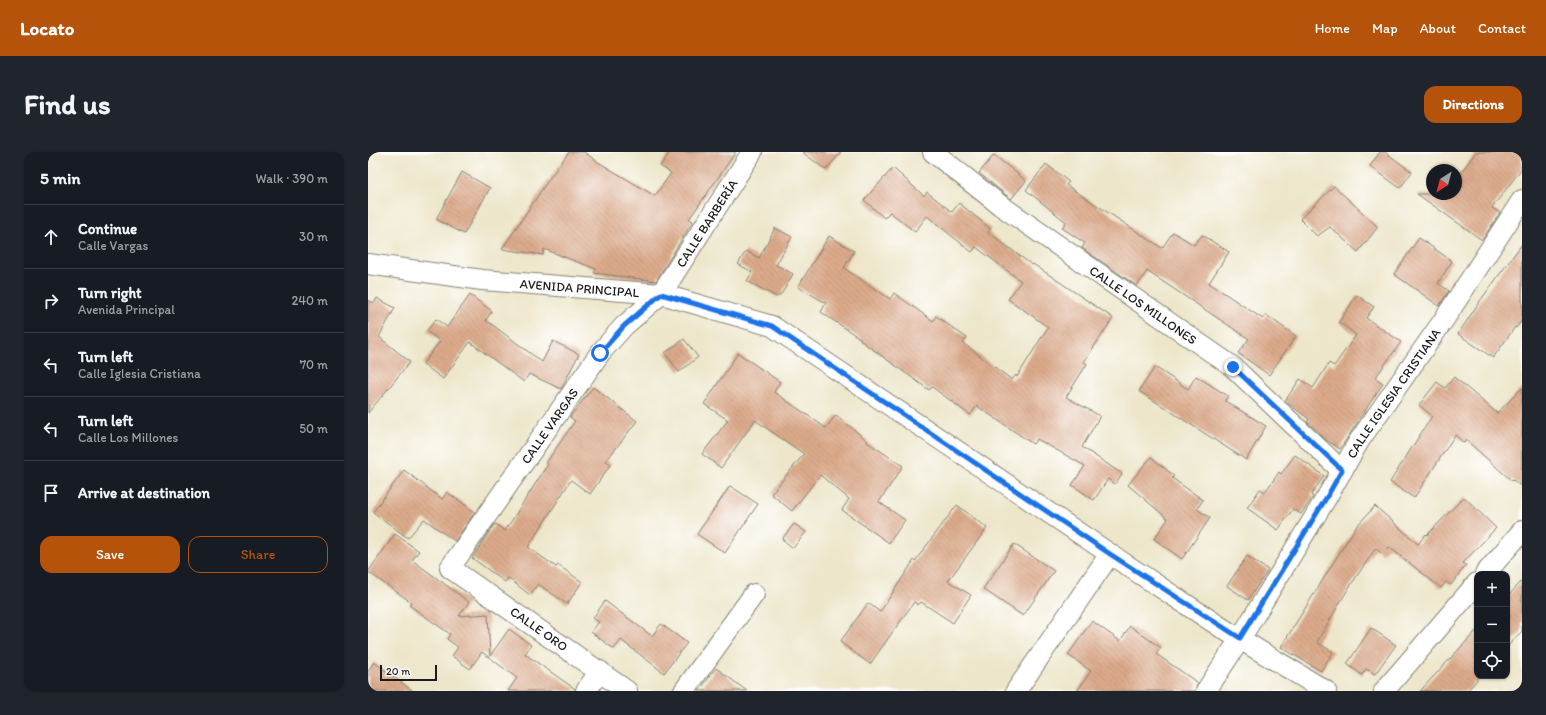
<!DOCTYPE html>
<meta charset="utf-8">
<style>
body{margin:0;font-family:Itim,sans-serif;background:#20242c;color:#f1f3f6}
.controls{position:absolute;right:12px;bottom:12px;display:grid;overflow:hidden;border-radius:8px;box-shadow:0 1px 3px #0004}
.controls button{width:36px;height:36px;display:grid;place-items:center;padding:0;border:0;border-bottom:1px solid #363941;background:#171b24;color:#f1f3f6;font:20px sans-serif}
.compass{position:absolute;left:1058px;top:12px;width:36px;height:36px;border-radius:50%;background:#171b24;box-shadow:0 1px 3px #0004;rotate:216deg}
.scale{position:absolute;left:12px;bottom:10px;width:57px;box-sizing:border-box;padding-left:4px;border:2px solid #1c1c1c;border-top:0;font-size:11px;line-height:14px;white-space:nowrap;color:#1c1c1c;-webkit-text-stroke:3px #fff;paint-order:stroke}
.stop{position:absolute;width:12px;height:12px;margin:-9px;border:3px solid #1a73e8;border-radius:50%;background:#fff}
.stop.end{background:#1a73e8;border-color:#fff;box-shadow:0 1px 4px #0008}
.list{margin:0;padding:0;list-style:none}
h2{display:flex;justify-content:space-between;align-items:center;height:52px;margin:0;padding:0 16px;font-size:17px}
h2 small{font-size:13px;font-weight:400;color:#9ea1a6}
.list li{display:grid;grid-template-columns:26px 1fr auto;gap:12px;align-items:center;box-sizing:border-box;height:64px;padding:0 16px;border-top:1px solid #363941}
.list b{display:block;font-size:15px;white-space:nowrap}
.list p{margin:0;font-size:13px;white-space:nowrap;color:#9ea1a6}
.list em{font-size:13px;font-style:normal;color:#9ea1a6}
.actions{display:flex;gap:8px;padding:12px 16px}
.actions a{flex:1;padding:9px 0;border:1px solid #b45309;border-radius:12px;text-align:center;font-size:14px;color:#b45309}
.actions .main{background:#b45309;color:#fff}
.icon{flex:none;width:22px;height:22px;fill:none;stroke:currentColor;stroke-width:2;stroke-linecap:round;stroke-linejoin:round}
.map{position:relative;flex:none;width:1154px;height:539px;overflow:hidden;border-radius:12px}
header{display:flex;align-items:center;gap:24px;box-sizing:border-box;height:56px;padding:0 20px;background:#b45309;color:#fff}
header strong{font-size:19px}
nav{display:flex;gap:22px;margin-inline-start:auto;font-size:14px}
.intro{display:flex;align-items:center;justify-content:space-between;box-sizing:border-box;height:96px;padding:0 24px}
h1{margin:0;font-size:28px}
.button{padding:10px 18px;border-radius:12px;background:#b45309;color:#fff;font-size:14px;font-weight:700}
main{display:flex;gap:24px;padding:0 24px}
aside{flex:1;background:#171b24;border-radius:12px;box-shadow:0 1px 3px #0004}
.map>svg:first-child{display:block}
</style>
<header>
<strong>Locato</strong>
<nav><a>Home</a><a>Map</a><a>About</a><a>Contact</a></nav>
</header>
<div class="intro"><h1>Find us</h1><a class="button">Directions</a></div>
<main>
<aside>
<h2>5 min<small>Walk · 390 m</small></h2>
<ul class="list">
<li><svg class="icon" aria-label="ahead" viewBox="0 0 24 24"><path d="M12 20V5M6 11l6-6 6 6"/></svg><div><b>Continue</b><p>Calle Vargas</p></div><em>30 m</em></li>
<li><svg class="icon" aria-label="right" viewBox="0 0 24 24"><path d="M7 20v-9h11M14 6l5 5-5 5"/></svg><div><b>Turn right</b><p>Avenida Principal</p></div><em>240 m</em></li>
<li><svg class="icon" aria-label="left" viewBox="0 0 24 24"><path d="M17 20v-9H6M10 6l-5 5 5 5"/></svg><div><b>Turn left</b><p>Calle Iglesia Cristiana</p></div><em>70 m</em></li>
<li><svg class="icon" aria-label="left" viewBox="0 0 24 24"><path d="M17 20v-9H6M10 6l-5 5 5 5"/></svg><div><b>Turn left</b><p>Calle Los Millones</p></div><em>50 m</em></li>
<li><svg class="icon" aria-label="arrive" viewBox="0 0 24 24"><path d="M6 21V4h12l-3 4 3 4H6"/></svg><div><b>Arrive at destination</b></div></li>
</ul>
<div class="actions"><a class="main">Save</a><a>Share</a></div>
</aside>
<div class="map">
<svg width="1154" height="539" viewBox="0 0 1154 539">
<defs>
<pattern id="building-back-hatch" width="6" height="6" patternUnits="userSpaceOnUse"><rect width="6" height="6" fill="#dcaa8b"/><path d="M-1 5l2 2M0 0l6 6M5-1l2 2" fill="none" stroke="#bc9277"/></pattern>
</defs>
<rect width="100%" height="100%" fill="#fff"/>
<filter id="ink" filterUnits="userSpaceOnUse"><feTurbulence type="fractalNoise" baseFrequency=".025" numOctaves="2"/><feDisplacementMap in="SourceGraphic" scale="8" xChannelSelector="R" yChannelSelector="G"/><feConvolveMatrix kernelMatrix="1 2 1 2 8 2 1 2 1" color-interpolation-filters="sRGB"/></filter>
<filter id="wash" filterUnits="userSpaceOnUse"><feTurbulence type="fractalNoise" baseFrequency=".012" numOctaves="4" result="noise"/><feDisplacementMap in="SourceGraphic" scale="16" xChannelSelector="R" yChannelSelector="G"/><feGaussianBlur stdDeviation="0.9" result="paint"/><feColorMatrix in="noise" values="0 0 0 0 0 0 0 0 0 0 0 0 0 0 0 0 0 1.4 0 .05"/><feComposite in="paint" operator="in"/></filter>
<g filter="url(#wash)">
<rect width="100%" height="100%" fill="#ede6ca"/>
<g id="blocks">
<path fill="url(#building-back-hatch)" d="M201,0h15l14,10 57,34 16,-23 -11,-7 10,-14h66l-47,67 4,2 -37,60 -62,-8 2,-4 -52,-20 -1,6 -41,-6 47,-70z
M434,0h39l-15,18z
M1012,0h5l27,20 -12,16 -30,-22z
M1108,0h46v16l-30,40 8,5 -18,27 -65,-46h39v-15z
M626,3l32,26 -15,18 -32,-26z
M678,12l23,18 -3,3 96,63 11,-16 21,13 8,-10 27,17 -20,31 54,36 3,-4 30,21 -27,39 -31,-22 11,-14 -102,-68 -10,15 -55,-38 3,-5 -23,-15 4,-6 -40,-32z
M525,16l31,28 3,-4 25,20 7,-9 32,26 -3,3 44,33 1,-1 80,54 -29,44 3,2 -21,33 34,19 -18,31 40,27 -7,10 -7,-5 -14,21 -22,-15 13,-19 -48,-27 -4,5 -56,-38 -7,9 -38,-28 -3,3 -69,-50 1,-1 -40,-27 5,-9 -28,-16 31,-51 25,15 -10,17 46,31 4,-6 39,28 3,-5 31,22 -4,5 49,37 4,-5 1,2 31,-50 -40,-28 13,-18 -45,-34 -4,5 -45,-36 -12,16 -25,-20 -6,6 -20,-18z
M94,20l28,16 -26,46 -28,-15z
M966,34l44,41 -20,25 -28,-25 -13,9 -17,-17z
M407,76l17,9 -16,28 17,9 -11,19 -5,4 -30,-16 5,-9 -14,-8 8,-13 13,7z
M1051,86l33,23 -14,22 11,8 -10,15 -45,-32z
M1154,92v76l-6,8 -1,-1 -22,31 -35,-24 22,-33z
M102,143l22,16 -6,9 56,42 11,-21 26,13 -18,35 -32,-15 -5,8 -54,-40 -27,37 -20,-15 17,-23 -13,-10 9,-12 11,8z
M989,143l17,12 -8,11 35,24 -26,36 8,5 -43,66 -15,-10 -18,-17 2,-3 -24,-18 15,-22 13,9 16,-25 5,3 22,-31 -17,-13z
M9,146l18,10 -16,29 31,25 -42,51v-113l6,3z
M316,187l14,18 -19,15 -14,-19z
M370,201l42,29 -6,10 52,36 10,-13 32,26 -1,1 36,24 -24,36 26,18 -16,23 -47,-33 7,-11 -29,-24 -28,36 -21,-17 33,-40 -49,-34 -34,48 -19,-14 26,-34 -24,-16z
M787,215l33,22 8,-13 32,20 -3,5 41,25 -20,34 -107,-69z
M1086,225l43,36 25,-25v99l-9,-7 -1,1 -46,-41 -2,3 -9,-8 -41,63 -24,-16 42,-66 -13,-11 18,-23 8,6z
M225,235l44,34 -31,40 5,3 -21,30 -19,-14 -43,67 28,20 2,-2 24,17 -15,22 -29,-20 -8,11 -22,-17 -3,4 -33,-24 22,-33 2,-1 9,7 43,-67 -2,-1 29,-42 -5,-4z
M927,303l29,21 -13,19 2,2 -12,17 -8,-5 -15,21 -31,-22 13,-19 5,3 14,-20 2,2z
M783,305l23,19 -2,2 31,22 -6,9 13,9 -28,41 -28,-20 14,-20 -40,-34z
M36,318l38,29 5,-7 28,20 -20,29 -31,-22 -16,19 -35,-26z
M362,334l28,18 -33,49 -28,-19z
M1096,345l32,31 -33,35 3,2 -15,20 -5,-3 -5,6 -52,-41 -7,7 -6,-6 -28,41 -31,53 16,10 -12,19 -40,-24 74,-119 20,-22 43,38 8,-10 1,1z
M589,353l30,23 -39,53 23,14 -18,28 -32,-21 -3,3 -4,-3 -44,62 -30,-22 28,-39 12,9 34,-52 1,1z
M426,372l12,8 -13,16 -11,-9z
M27,382l24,17 -7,9 57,42 -10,14 29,-2 2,42 19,-27 22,16 -6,9 50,35v2h-67l9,-13 -35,-26 -12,17 -18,-13 6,-9 -11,-8 3,-5 -41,-29 2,-3 -43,-30z
M646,392l40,27 -31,45 -40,-27z
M879,404l21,14 -20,30 -21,-14z
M1154,429v50l-15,16v-50z
M237,449l47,35 9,-12 26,19 -23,30 -43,-33 -7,9 -23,-17 8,-10 -6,-4z
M724,469l28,20 10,-15 31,22 -5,6 42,29 -3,8h-118l14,-20 -23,-16z
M1003,476l25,17 -21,29 -9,-5 -4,6 -15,-11z
M1109,478v50l-10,11h-47z
M6,510l39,29h-45v-20z
M348,516l31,23h-48z"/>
</g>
</g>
<g filter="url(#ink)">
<use href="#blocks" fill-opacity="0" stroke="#848173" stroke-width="1"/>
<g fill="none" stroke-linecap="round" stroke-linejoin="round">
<g stroke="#848173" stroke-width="22">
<g id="minor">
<path id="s1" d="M565,0l67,53 233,162 109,104"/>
<path id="s2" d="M0,112l114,16 179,14 111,32 338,228 115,76 101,61"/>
<path d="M1117,422l37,-43"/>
<path d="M218,539l14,-20"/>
<path id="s3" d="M259,539l-177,-123 150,-215 24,-27 37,-32 91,-142"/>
<path d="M316,539l70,-97"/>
<path d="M648,539l94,-137"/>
<path id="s4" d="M838,539l34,-52 88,-144 31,-54 84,-120 79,-121"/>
<path d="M1016,539l93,-108"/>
</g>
</g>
<use href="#minor" stroke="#fff" stroke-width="20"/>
</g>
</g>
<g fill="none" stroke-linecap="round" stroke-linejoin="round" filter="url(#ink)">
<path stroke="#1a73e8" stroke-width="5" d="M232,201l24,-27 37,-32 111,32 338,228 130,84 88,-143 14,-25 -109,-103"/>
</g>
<g text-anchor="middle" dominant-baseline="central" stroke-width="3" stroke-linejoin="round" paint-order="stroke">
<g font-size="13" fill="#1c1c1c" stroke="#fff">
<text stroke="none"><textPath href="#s3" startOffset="647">CALLE BARBERÍA</textPath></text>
<text stroke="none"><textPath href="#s2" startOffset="213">AVENIDA PRINCIPAL</textPath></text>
<text stroke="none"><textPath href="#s1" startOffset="260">CALLE LOS MILLONES</textPath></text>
<text stroke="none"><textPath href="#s4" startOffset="352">CALLE IGLESIA CRISTIANA</textPath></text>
<text stroke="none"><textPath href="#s3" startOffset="389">CALLE VARGAS</textPath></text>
<text transform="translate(171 477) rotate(35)">CALLE ORO</text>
</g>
</g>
</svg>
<div class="controls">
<button>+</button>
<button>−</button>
<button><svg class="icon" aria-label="locate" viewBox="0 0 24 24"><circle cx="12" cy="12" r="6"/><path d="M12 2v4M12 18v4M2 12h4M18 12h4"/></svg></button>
</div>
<svg class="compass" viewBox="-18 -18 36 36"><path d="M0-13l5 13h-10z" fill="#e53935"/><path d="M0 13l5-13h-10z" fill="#9ea1a6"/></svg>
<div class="scale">20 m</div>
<div class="stop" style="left:232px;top:201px"></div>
<div class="stop end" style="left:865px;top:215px"></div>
</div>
</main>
